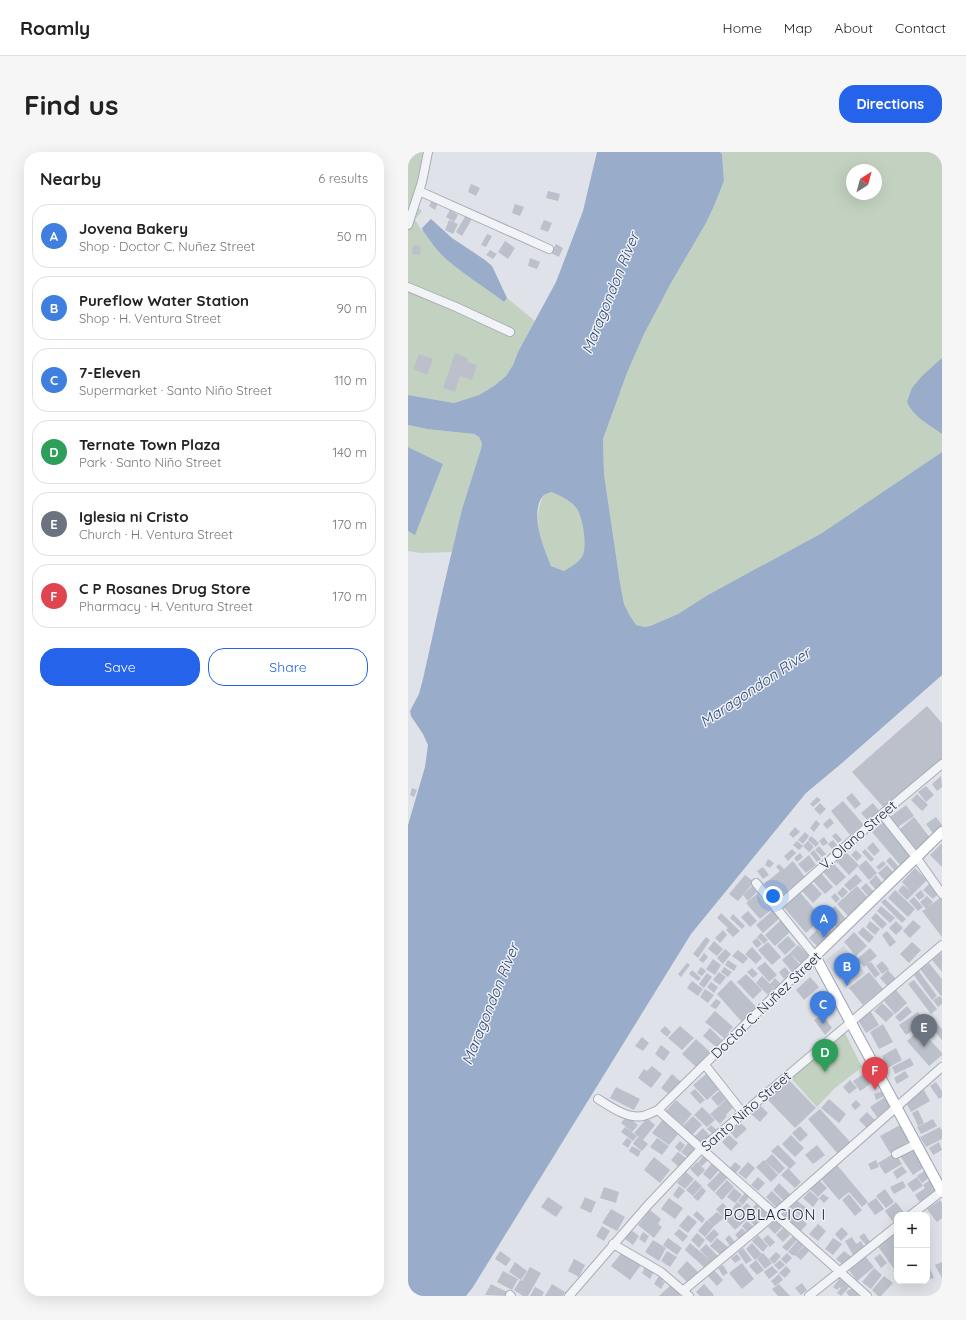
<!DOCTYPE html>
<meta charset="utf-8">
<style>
body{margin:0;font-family:Quicksand,sans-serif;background:#f6f6f6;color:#222}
.controls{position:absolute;right:12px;bottom:12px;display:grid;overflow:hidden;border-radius:8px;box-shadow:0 4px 16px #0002}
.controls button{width:36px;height:36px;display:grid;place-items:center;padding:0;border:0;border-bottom:1px solid #e0e0e0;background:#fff;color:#222;font:20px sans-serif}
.compass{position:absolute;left:438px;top:12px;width:36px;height:36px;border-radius:50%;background:#fff;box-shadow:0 4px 16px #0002;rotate:36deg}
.you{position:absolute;left:365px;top:744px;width:14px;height:14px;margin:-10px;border:3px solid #fff;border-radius:50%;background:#1a73e8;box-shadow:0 0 0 6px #1a73e833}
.badge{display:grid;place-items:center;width:26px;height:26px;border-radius:50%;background:#2563eb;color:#fff;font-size:13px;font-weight:700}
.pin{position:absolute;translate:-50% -33px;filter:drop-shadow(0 1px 2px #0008)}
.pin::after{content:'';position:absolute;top:21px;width:14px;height:12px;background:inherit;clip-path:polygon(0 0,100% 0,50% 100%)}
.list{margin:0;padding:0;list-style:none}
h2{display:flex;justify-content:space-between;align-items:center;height:52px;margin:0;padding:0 16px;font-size:17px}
h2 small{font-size:13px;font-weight:400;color:#767676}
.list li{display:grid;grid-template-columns:26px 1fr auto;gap:12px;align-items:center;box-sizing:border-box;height:64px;margin:0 8px 8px;padding:0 8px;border:1px solid #e0e0e0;border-radius:16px}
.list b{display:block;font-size:15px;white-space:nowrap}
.list p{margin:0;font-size:13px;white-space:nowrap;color:#767676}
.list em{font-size:13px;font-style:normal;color:#767676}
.actions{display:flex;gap:8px;padding:12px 16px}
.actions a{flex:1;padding:9px 0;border:1px solid #2563eb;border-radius:16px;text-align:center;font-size:14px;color:#2563eb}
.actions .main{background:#2563eb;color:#fff}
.map{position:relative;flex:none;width:534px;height:1144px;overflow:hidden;border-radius:16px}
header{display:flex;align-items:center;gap:24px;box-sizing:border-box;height:56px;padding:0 20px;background:#fff;border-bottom:1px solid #e0e0e0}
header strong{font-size:19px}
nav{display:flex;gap:22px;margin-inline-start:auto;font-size:14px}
.intro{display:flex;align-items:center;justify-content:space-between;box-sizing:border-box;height:96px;padding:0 24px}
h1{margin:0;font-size:28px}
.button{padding:10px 18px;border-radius:16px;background:#2563eb;color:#fff;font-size:14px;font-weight:700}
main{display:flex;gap:24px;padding:0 24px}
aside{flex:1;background:#fff;border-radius:16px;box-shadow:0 4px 16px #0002}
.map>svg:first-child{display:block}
</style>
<header>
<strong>Roamly</strong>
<nav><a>Home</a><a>Map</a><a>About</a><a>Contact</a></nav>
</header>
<div class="intro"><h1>Find us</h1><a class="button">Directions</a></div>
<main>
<aside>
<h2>Nearby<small>6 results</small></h2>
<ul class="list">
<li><span class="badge" style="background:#3f7fe0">A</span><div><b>Jovena Bakery</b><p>Shop · Doctor C. Nuñez Street</p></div><em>50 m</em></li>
<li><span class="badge" style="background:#3f7fe0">B</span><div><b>Pureflow Water Station</b><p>Shop · H. Ventura Street</p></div><em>90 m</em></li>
<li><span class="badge" style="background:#3f7fe0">C</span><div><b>7-Eleven</b><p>Supermarket · Santo Niño Street</p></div><em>110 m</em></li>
<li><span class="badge" style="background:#2e9e5b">D</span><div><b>Ternate Town Plaza</b><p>Park · Santo Niño Street</p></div><em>140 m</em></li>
<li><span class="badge" style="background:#6b7280">E</span><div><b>Iglesia ni Cristo</b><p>Church · H. Ventura Street</p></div><em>170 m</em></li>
<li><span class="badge" style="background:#e0444e">F</span><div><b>C P Rosanes Drug Store</b><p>Pharmacy · H. Ventura Street</p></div><em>170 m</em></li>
</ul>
<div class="actions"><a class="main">Save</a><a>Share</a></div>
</aside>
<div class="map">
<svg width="534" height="1144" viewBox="0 0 534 1144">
<rect width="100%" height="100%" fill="#dfe2e8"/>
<path fill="#d1d4dd" d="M436,794l21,27 -20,15 -20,-28z"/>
<path fill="#c3d2c0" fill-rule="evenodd" d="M0,0h15l-10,51 9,8 -7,9c9,13 19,28 31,39 18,16 39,28 58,43l3,-4 28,23 -17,31 -5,13 -7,11 -12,10 -15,9 -25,8 -46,-8z
M312,0h222v206l-6,6 -7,61 13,9v18l-120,81 -40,22 -104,59 -28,12 -6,1 -9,-2 -5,-9 -6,-12 -4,-21 -16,-109 -1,-35 24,-66 17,-39 27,-51 35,-60 8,-17 10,-25 -2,-27zM444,18h24v24h-24z
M0,273l19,4 47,5 5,3 3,6 -1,6 -19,60 -10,43 -32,1 -12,-2v-20l7,3 28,-70 -35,-17z
M143,340c8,3 22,10 26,17 6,11 11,35 6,46 -4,8 -13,12 -19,16l-13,-5c-9,-23 -20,-48 -7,-71z
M436,879l18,36 -27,21 -18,19 -28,-31z"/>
<path fill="#99acc9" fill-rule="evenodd" d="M189,0h123l2,2 2,27 -10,25 -8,17 -35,60 -27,51 -17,39 -24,66 1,35 16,109 4,21 6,12 6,9 8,2 6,-1 28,-12 30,-19 114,-62 120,-81v223l-100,88 -36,30 -115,141 -218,353 -7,9h-58v-471l17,-58 3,-22 -5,-11 -12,-18 -1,-5 9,-17 4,-15 20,-90 19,-80 19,-60 1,-6 -3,-6 -5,-3 -47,-5 -19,-4v-30l46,8 25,-8 15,-9 12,-10 7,-11 5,-13 38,-70 27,-71zM143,340c8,3 22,10 26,17 6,10 10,35 6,46 -4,8 -13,12 -19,16l-13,-5c-7,-18 -18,-43 -12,-63 1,-3 3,-6 5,-8z
M23,67l21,19 33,22 7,6 15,32 -3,4c-19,-15 -40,-27 -58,-43 -9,-8 -16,-18 -23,-28l-1,-3z
M534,206v76c-13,-9 -29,-18 -35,-32l5,-14 10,-12z
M0,295l35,17 -28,71 -7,-4z"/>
<path fill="#bcc0cb" d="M63,32l9,4 -4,8 -8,-4z
M140,39l12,3 -2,7 -12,-3z
M24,48l6,3 -3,7 -6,-4z
M107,52l9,3 -4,9 -8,-3z
M42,58l8,5 -4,7 -8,-5z
M58,63l6,4 -10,17 -6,-4z
M41,68l9,4 -5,10 -8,-4z
M136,68l8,3 -4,9 -8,-3z
M79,82l5,2 -6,11 -5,-2z
M97,89l10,7 -7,11 -10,-7z
M148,92l7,4 -4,9 -8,-4z
M5,93l8,1 -1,9 -8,-1z
M82,98l7,4 -4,5 -7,-4z
M122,106l10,4 -3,7 -9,-3z
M47,201l13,5 -1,4 10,3 -5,15 -12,-4 -5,16 -12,-4z
M11,202l14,5 -6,16 -14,-6z
M519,554l15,17v36l-57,50 -33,-37z
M533,624l1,11 -5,4 -5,-7z
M518,634l8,9 -8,7 -8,-10z
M4,636l5,2 -3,7 -4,-2z
M444,641l9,11 -6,5 -9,-11z
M509,642l11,11 -6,6 -11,-11z
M409,645l4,3 -8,7 -3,-3z
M435,649l20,23 -13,11 -19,-24z
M412,651l6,6 -6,6 -6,-6z
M465,651l7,9 -12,9 -7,-8z
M498,653l8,11 -16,11 -8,-10z
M506,665l17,22 -14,12 -17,-22z
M528,665l6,8v4l-8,6 -8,-11z
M422,666l4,5 -7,6 -4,-5z
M408,668l4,4 -6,8 -4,-4z
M476,669l29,35 -12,10 -29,-34z
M387,675l5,5 -7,6 -4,-4z
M397,680l4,4 -6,8 -5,-4z
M428,681l6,7 -4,3 -6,-7z
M403,684l8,7 -3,4 -8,-7z
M416,685l4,6 -5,3 -4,-5z
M425,688l4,5 -5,4 -4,-5z
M389,689l6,5 5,-5 6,6 -5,5 -6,-6 -4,4 -6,-5z
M465,690l7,9 -6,5 -7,-8z
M534,691v24l-12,-12z
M411,694l7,8 -4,3 -7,-7z
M384,697l4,4 -8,8 -4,-5z
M457,697l9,10 -3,3 -9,-10z
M406,698l7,9 -4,3 -7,-9z
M448,698l6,6 -5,5 -6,-6z
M438,700l13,13 -10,10 -13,-14z
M392,701l3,4 -6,5 -3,-4z
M401,703l7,10 -10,8 -8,-9z
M482,705l9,10 -4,4 -9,-10z
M360,707l6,4 -4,5 -5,-3z
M458,708l11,13 -8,7 -11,-13z
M385,709l12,16 -29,23 -12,-16 16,-13 -4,-4 3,-3 6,6 -1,-1z
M475,709l3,3 -7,6 -3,-3z
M424,710l14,15 -10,9 -14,-15z
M479,713l8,9 -9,8 -8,-9z
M355,715l6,8 -6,4 -6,-8z
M507,716l12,12 -20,20 -9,-9 5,-6 8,7 -9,-10z
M413,721l12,14 -8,7 -13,-14z
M448,722l6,7 -12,10 -6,-6z
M337,723l9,7 -16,19 -9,-7z
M468,723l8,10 -7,6 -8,-9z
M401,728l13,14 -9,9 -13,-14z
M458,731l9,10 -6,4 -8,-9z
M521,732l9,10 -5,5 -10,-9z
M344,734l5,6 -9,9 -5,-6z
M449,734l12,13 -20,18 -12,-13z
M435,735l5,5 -6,6 -5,-5z
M390,738l24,28 -16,15 -24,-28z
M487,738l20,19 -7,8 -20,-19z
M513,738l4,6 -6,4 -4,-5z
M427,741l5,6 -4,4 -5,-6z
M349,742l14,16 -11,9 -14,-16z
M519,744l6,6 -5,5 13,-10 1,2v38l-20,-26 4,-2 -6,-7z
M506,745l9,10 -5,4 -9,-10z
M477,747l21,20 -4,4 -21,-21z
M415,753l5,6 -5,4 -4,-6z
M427,754l12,14 -10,8 -11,-14z
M473,754l14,12 -5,5 -13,-12z
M365,758l7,8 -17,15 -7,-8z
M340,759l9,10 -7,6 -9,-10z
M313,761l19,18 -7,6 -7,-7 2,-2 -11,-10z
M468,761l11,11 -5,5 -11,-11z
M325,762l12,12 -3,3 -12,-11z
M373,768l10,11 -16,15 -10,-11z
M505,768l8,7 -11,11 -7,-7z
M462,769l10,8 -5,6 -9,-8z
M488,769l7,7 -7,7 -7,-7z
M416,770l9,12 -6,5 -9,-12z
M455,775l11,10 -5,6 -11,-10z
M315,778l4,5 -7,8 -5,-5z
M409,778l10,11 -8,7 -10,-10z
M479,779l9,11 -6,5 -8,-12z
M446,780l13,14 -11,10 -12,-14z
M353,781l7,7 -4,4 -7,-7z
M380,784l8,9 -11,10 -8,-9z
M298,785l4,3 -12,18 -5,-4z
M349,786l5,6 -5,4 -5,-6z
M306,789l9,8 -6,7 -9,-7z
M360,790l13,15 -9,8 -14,-15z
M504,790l9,8 -12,13 -9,-9z
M390,793l11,11 -8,8 -11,-11z
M344,795l10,11 -6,6 -11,-10z
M462,796l7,8 -13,11 -7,-8z
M317,797l6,5 -8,10 -6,-6z
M330,798l10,8 -5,6 -11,-8z
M534,800v20l-10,-12z
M296,801l4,4 -5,6 -4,-3z
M382,801l10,12 -8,7 -10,-12z
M305,807l8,6 -6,10 -9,-6z
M320,808l9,6 -3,5 -9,-6z
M474,809l7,8 -7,5 -6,-8z
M357,810l12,13 -8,7 -12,-14z
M463,810l9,12 -5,4 -9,-13z
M279,811l3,2 -9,12 -3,-3z
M521,811l13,16v16l-1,1 -21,-27z
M293,815l5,4 -4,5 -5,-3z
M316,815l8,5 -4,5 -7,-5z
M377,815l5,6 -6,6 -5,-7z
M344,816l6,6 -5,4 -6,-6z
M284,818l9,8 -3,3 -9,-7z
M480,818l8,9 -8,8 -8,-9z
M510,818l19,26 -5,4 -19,-26z
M311,820l7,5 -6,8 -7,-5z
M461,820l14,17 -20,16 -14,-17z
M299,821l5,4 -8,11 -5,-4z
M338,822l16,16 -9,9 -16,-17z
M354,824l8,8 5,-6 6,6 -6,5 -4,-4 4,5 -6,6 -13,-13z
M402,825l9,10 -15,13 -8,-10z
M323,828l26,28 -15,14 -25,-28z
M506,828l23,29 -6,5 -23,-30z
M284,829l11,8 -5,7 -11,-8z
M303,830l7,5 -4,6 -7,-6z
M297,837l9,6 -6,8 -8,-6z
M488,838l11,13 -12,11 -11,-13z
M532,844l2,3v5l-4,3 -5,-7z
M308,847l5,3 -5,7 -6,-3z
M474,851l12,11 -8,8 -12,-11z
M499,854l5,6 -12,10 -5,-5z
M307,859l18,16 -9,11 -19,-16z
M463,860l8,13 -13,8 -8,-13z
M510,860l7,10 -19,13 -7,-10z
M414,862l10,14 -7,7 -11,-15z
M525,867l9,10v11l-14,-17z
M475,872l10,18 -14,7 -9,-17z
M257,874l6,6 -4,5 -7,-6z
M272,874l14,12 -12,12 -14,-12z
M302,876l12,12 -6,7 -13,-11z
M512,877l22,24v2l-13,11 -22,-25z
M234,885l7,6 -6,8 -8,-5z
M288,887l14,13 -14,15 -14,-13z
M253,893l9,7 -6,9 -9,-7z
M488,896l6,12 -14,8 -6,-12z
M502,906l4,7 -19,9 -3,-7z
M244,914l10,8 -11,14 -13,-10 6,-9 3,2z
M497,919l4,6 -12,7 -3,-6z
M457,921l7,10 -12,8 -7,-10z
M264,922l9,8 -11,13 -9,-7z
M298,922l13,15 -12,11 -14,-15z
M380,927l28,29 -21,20 -28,-29z
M442,928l7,8 -8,6 -6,-7z
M528,930l6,9v6l-3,2 -9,-13z
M208,935l24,12 -6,11 -24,-12z
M287,937l10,11 -5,4 -10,-11z
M516,938l6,11 -19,11 -6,-11z
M311,939l7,8 -8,7 -7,-8z
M475,939l2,5 -9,4 -2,-6z
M477,945l7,10 -15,10 -7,-10z
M320,946l7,7 -9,10 1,1 -7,8 -10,-10z
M421,947l17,15 -7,9 -18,-15z
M268,948l16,14 -9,11 -17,-14z
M448,948l5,5 -6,5 -4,-5z
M352,953l8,8 -8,9 -9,-8z
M294,955l13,13 -8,7 -13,-12z
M412,957l31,34 -13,11 -30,-35z
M510,958l6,13 -6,3 -6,-13z
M459,960l9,9 -9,7 -8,-8z
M219,964l11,9 -6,7 -11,-9z
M285,964l9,9 -10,10 -9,-9z
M239,966l8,7 -12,15 5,4 -6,7 -9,-7 1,-2 1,1 -1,-1 4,-5 2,1 -6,-5z
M255,967l17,13 -11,13 -17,-12z
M525,967l4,7 -16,8 -4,-7z
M332,970l7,7 -11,10 -6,-7z
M494,972l9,16 -21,13 -10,-17z
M303,973l7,6 -4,4 -7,-6z
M392,974l8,9 -8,7 -8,-9z
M217,975l12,9 -4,5 -12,-9z
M532,975l2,4v8l-16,8 -6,-10z
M295,976l8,9 -9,9 -8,-9z
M321,983l9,8 -7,8 -9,-9z
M383,983l13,13 -9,9 -13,-13z
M219,986l5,3 -4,7 -6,-4z
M249,986l12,8 -7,9 -12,-8z
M272,989l5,4 -5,7 -5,-5z
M531,990l3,8 -9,5 -4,-7z
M280,991l9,7 -7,9 -9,-7z
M370,993l18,18 -6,6 -19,-18z
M409,993l8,10 -12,9 -8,-9z
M224,994l9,5 -3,6 -9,-6z
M506,995l12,19 -13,9 -13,-19z
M270,1000l9,7 -7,9 -9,-8z
M487,1001l7,11 -17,10 -7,-11z
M364,1002l13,14 -6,6 -14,-13z
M296,1003l5,4 -7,7 -4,-3z
M246,1005l16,13 -10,13 -16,-13z
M356,1008l14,15 -7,7 -15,-15z
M468,1008l3,7 -8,3 -3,-6z
M289,1010l8,8 -7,7 -8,-8z
M327,1010l6,5 -6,7 -6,-5z
M340,1010l7,6 -9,11 -8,-6z
M304,1011l8,6 -10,11 -7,-6z
M429,1013l31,37 -6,5 -13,-15 -10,8 -18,-21z
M494,1014l5,6 -10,7 -4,-7z
M380,1016l13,14 -6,6 -14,-13z
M519,1017l5,7 -10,7 -5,-7z
M313,1019l7,6 -14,15 -7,-7z
M278,1020l8,7 -9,10 -8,-6z
M350,1025l7,6 -7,8 -7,-6z
M509,1025l6,9 -10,6 -6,-8z
M523,1027l7,10 -9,6 2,3 -10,6 -6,-9 10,-7 -2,-3z
M287,1028l7,6 -9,10 -7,-6z
M319,1028l7,7 -12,13 -7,-7z
M411,1028l8,8 -9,9 -8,-8z
M495,1029l3,6 -12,7 -4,-7z
M371,1031l13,13 -6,7 -13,-13z
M271,1034l6,5 -7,8 -5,-4z
M196,1035l15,5 -3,11 -16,-5z
M294,1035l4,4 -8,10 -5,-4z
M326,1036l8,7 -7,8 -8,-6z
M477,1037l9,13 -8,6 -10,-12z
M364,1039l12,12 -6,6 -12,-12z
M402,1039l9,8 -6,8 -10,-9z
M337,1041l4,4 -6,8 -5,-4z
M415,1042l6,4 -5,5 -5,-5z
M441,1042l13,16 -7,6 -13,-16z
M140,1045l15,10 -7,10 -15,-10z
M177,1045l11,5 -5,11 -11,-5z
M261,1046l14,10 -8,11 -14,-10z
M468,1046l8,11 -9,6 -8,-11z
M388,1048l12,9 -7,8 -11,-10z
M532,1048l2,3v15l-5,4 -10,-13z
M329,1050l5,3 -5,8 -5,-3z
M351,1050l10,12 -5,5 -11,-12z
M488,1050l10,13h-9v9l-2,1 -10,-14z
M315,1051l14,15 5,-4 5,5 -12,11 -19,-21z
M339,1051l9,9 -7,6 -8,-9z
M381,1056l18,16 -6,7 -18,-16z
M203,1057l14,8 -8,14 -15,-8z
M242,1058l11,9 -3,5 4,3 -8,11 -16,-13z
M289,1059l8,8 -3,4 -9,-8z
M309,1060l7,6 -10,8 -9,11 -7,-6 9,-11 6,5 -5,-5z
M280,1063l9,7 -9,11 -9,-7z
M348,1063l6,7 -6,5 -6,-6z
M367,1068l7,7 -7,7 -7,-7z
M339,1069l8,7 -6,6 -7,-8z
M410,1072l8,7 -8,10 -9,-7z
M194,1074l8,5 -6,10 -8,-5z
M434,1075l6,7 -7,7 -6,-7z
M334,1076l6,6 -7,7 -6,-6z
M375,1076l7,7 -7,7 -7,-7z
M271,1077l9,7 -5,6 -9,-8z
M306,1077l5,5 -8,9 -6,-5z
M223,1078l8,6 -6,9 -8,-6z
M235,1080l6,4 -4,7 -6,-4z
M289,1081l8,7 -6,8 -8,-8z
M456,1081l7,10 -4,3 -8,-9z
M485,1082l4,7v26l-3,2 -17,-24z
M321,1083l7,8 -5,4 -6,-8z
M350,1083l10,11 -5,6 -11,-11z
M360,1083l7,7 -5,5 -7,-8z
M385,1084l4,4 -10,11 -5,-4z
M444,1085l4,7 5,-3 4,7 -12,7 -8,-14z
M260,1086l14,10 -5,7 -14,-10z
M309,1086l12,10 -7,8 -12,-10z
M425,1086l9,6 -9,11 -8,-6z
M245,1088l13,8 -7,13 -14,-9z
M390,1088l6,5 -10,11 -6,-4z
M282,1091l20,17 -10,-10 6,-6 14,14 -6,6 -3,-3 -6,7 -20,-18z
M344,1091l10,11 -7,6 -9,-11z
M396,1094l5,5 -8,9 -6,-5z
M335,1096l9,12 -6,4 -8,-12z
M92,1099l11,8 -5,7 -11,-7z
M215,1099l18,14 -11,15 -19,-14z
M259,1099l10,6 -7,10 -9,-6z
M436,1099l8,6 -8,9 -8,-7z
M368,1100l5,4 -7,8 -5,-5z
M355,1101l9,10 -7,6 -8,-10z
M379,1101l5,5 -6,6 -5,-5z
M329,1102l4,5 -6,4 -4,-5z
M472,1102l7,9 -6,5 -7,-10z
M457,1104l9,11 -17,14 -8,-11z
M166,1107l11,6 -6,12 -11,-6z
M348,1108l8,10 -7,5 -8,-9z
M372,1108l5,5 -6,5 -5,-5z
M279,1109l13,13 -11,10 -12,-12z
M519,1109l7,17 -7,2z
M107,1110l12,9 -6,9 -12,-8z
M534,1110v16l-7,-13z
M334,1111l12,16 -12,10 -13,-16z
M315,1113l5,8 -5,3 -5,-8z
M364,1114l6,6 -9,7 -5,-7z
M378,1114l5,5 -6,7 -6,-5z
M122,1115l11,6 -13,23h-5l-9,-6 6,-10 2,1z
M237,1115l9,4 -4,8 -8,-6z
M466,1116l8,7 -11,14 -9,-7z
M306,1118l9,10 -6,6 -9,-10z
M95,1119l15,8 -6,11 -15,-8z
M252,1122l5,3 -3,4 3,1 -4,7 -7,-5z
M371,1122l4,6 -8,6 -4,-5z
M476,1124l9,7 -12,13h-3l-6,-6z
M432,1126l10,8 -9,10 -4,-3 4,-5 -1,-1 -3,3 -4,-3z
M394,1131l5,7 -6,5 -6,-7z
M83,1132l18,9 -2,3 -22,-1z
M144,1132l13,8 -2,4h-18z
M264,1132l9,10 -2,2h-20z
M296,1132l10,11 -1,1h-13l-4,-4z
M371,1132l11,12h-12l-6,-7z
M127,1135l9,5 -2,4h-12z
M445,1135l6,8 -2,1h-8l-3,-4z"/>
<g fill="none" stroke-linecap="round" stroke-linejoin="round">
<g stroke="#a8acb6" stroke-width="10">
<path id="minor" d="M11,39l130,58
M0,73l14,-43 6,-30
M0,135l48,20 54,25
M474,662l34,43 26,37
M368,756l106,-94 60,-50
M297,913l38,48
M190,947c13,8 29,20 45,17 5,-1 10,-4 15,-6l157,-154 -59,-73
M250,958l209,186
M488,1002l20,-10
M503,1063l31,-24
M205,1092l48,28 28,24
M276,1138l91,-76 167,-147
M102,1143l1,1
M161,1144l79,-91 53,-56 241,-204
M401,1144l88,-70"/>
</g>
<g stroke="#9ea5b4" stroke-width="12">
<path id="major" d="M534,680l-127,124 127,236"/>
</g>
<use href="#minor" stroke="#f2f3f7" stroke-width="8"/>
<use href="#major" stroke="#fff" stroke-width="10"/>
</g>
<g text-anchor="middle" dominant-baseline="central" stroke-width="3" stroke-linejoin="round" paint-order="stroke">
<g font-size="14" fill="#282e40" stroke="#eef1f6">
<text transform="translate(450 683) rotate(-41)">V. Olano Street</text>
<text transform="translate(358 853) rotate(-44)">Doctor C. Nuñez Street</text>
<text transform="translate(338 959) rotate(-41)">Santo Niño Street</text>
</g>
<g font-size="15" font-style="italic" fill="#314974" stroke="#eef1f6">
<text transform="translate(202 141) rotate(-68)">Maragondon River</text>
<text transform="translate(347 535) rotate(-34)">Maragondon River</text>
<text transform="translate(82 852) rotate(-68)">Maragondon River</text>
</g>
<g font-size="15" letter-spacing="1" fill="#1a1f30" stroke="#eef1f6">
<text x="367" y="1062">POBLACION I</text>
</g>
</g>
</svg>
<div class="controls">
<button>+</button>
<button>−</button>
</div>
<svg class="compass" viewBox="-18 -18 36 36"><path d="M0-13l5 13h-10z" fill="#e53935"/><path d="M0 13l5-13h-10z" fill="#767676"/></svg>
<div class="you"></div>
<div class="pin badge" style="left:416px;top:786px;background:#3f7fe0">A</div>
<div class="pin badge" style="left:439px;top:834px;background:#3f7fe0">B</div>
<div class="pin badge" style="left:415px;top:872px;background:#3f7fe0">C</div>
<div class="pin badge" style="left:417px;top:920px;background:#2e9e5b">D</div>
<div class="pin badge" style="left:516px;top:895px;background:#6b7280">E</div>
<div class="pin badge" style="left:467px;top:938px;background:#e0444e">F</div>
</div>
</main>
